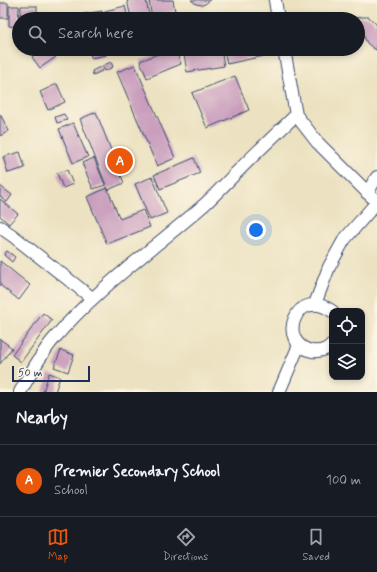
<!DOCTYPE html>
<style>
body{margin:0;font-family:Mynerve,sans-serif;background:#20242c;color:#f1f3f6}
.controls{position:absolute;right:12px;bottom:12px;display:grid;overflow:hidden;border-radius:8px;box-shadow:0 2px 6px #0003}
.controls button{width:36px;height:36px;display:grid;place-items:center;padding:0;border:0;border-bottom:1px solid #363941;background:#171b24;color:#f1f3f6;font:20px sans-serif}
.scale{position:absolute;left:12px;bottom:10px;width:78px;box-sizing:border-box;padding-left:4px;border:2px solid #1b2f5e;border-top:0;font-size:11px;line-height:14px;white-space:nowrap;color:#1b2f5e;-webkit-text-stroke:3px #fcf5e5;paint-order:stroke}
.you{position:absolute;left:256px;top:230px;width:14px;height:14px;margin:-10px;border:3px solid #fff;border-radius:50%;background:#1a73e8;box-shadow:0 0 0 6px #1a73e833}
.badge{display:grid;place-items:center;width:26px;height:26px;border-radius:50%;background:#ea580c;color:#fff;font-size:13px;font-weight:700}
.pin{position:absolute;translate:-50% -50%;border:2px solid #fff;box-shadow:0 1px 4px #0006}
.list{margin:0;padding:0;list-style:none}
h2{display:flex;justify-content:space-between;align-items:center;height:52px;margin:0;padding:0 16px;font-size:17px}
h2 small{font-size:13px;font-weight:400;color:#9ea1a6}
.list li{display:grid;grid-template-columns:26px 1fr auto;gap:12px;align-items:center;box-sizing:border-box;height:72px;padding:0 16px;border-top:1px solid #363941}
.list b{display:block;font-size:15px;white-space:nowrap}
.list p{margin:0;font-size:13px;white-space:nowrap;color:#9ea1a6}
.list em{font-size:13px;font-style:normal;color:#9ea1a6}
.icon{flex:none;width:22px;height:22px;fill:none;stroke:currentColor;stroke-width:2;stroke-linecap:round;stroke-linejoin:round}
.map{position:relative;flex:none;width:377px;height:392px;overflow:hidden}
.search{position:absolute;background:#171b24;box-shadow:0 2px 6px #0003;left:12px;right:12px;top:12px;height:44px;display:flex;align-items:center;gap:10px;box-sizing:border-box;padding:0 14px;border-radius:22px;color:#9ea1a6;font-size:15px}
.sheet{height:124px;background:#171b24}
nav{display:flex;justify-content:space-around;align-items:center;box-sizing:border-box;height:56px;border-top:1px solid #363941;background:#171b24;font-size:11px;color:#9ea1a6}
nav a{display:grid;justify-items:center;gap:2px}
nav .on{color:#ea580c}
.map>svg:first-child{display:block}
</style>
<div class="map">
<svg width="377" height="392" viewBox="0 0 377 392">
<rect width="100%" height="100%" fill="#fcf5e5"/>
<filter id="ink" filterUnits="userSpaceOnUse"><feTurbulence type="fractalNoise" baseFrequency=".025" numOctaves="2"/><feDisplacementMap in="SourceGraphic" scale="8" xChannelSelector="R" yChannelSelector="G"/><feConvolveMatrix kernelMatrix="1 2 1 2 8 2 1 2 1" color-interpolation-filters="sRGB"/></filter>
<filter id="wash" filterUnits="userSpaceOnUse"><feTurbulence type="fractalNoise" baseFrequency=".012" numOctaves="4" result="noise"/><feDisplacementMap in="SourceGraphic" scale="16" xChannelSelector="R" yChannelSelector="G"/><feGaussianBlur stdDeviation="0.9" result="paint"/><feColorMatrix in="noise" values="0 0 0 0 0 0 0 0 0 0 0 0 0 0 0 0 0 1.4 0 .05"/><feComposite in="paint" operator="in"/></filter>
<g filter="url(#wash)">
<rect width="100%" height="100%" fill="#ece2c1"/>
<g id="blocks">
<path fill="#c99ebd" d="M127,0h19l3,15 -18,3z
M149,0h24l2,11 -14,3 1,5h-10z
M191,0h19l-5,4 -3,1 -6,-1z
M0,3h8v15h-8z
M9,6h10l-1,21 -9,-1z
M21,6h16v13h-17z
M125,6l3,13h-21l-2,-8z
M102,11l2,8h-20l-1,-5z
M360,17h9l8,8v25l-4,-2 -6,-5 -5,-11 -4,2v-15h-8z
M44,49h7l5,8 -16,11 -8,-11z
M90,49h15l1,6 -15,3z
M171,49h4l6,15 -34,14 -7,-17z
M213,49h8l3,17 -37,6 -3,-18z
M224,49h39l1,7 -37,8z
M111,62l2,5 -8,4 -3,-5z
M135,65l40,93 -18,8 -40,-94z
M100,67l2,4 -9,4 -1,-4z
M235,76l14,34 -42,18 -15,-35z
M57,84l8,18 -17,8 -8,-18z
M96,112l28,71 -16,7 -28,-71z
M0,114l9,17 -9,5z
M64,114l3,6 -10,3 -2,-6z
M73,123l15,34 -15,6 -14,-34z
M20,152l5,16 -17,5 -5,-16z
M94,158l11,27 -12,4 -11,-26z
M194,158l6,15 -40,16 -6,-14z
M67,170l6,14 -10,4 -6,-15z
M152,177l15,36 -17,7 -15,-36z
M0,186l12,9 -5,7 -7,-6z
M107,188l13,31 23,-9 7,17 -43,17 -20,-47z
M0,199l18,15 -9,10 -9,-8z
M7,251l8,6 -3,5 -8,-7z
M0,261l30,24 -11,15 -19,-15z
M43,313l9,7 -31,42 -9,-7z
M0,339l12,9 -12,16z
M61,350l13,5 -6,17 -14,-5z
M49,373l11,4 -5,15h-12z"/>
</g>
</g>
<g filter="url(#ink)">
<use href="#blocks" fill-opacity="0" stroke="#3a4a6d" stroke-width="1"/>
<g fill="none" stroke-linecap="round" stroke-linejoin="round">
<g stroke="#3a4a6d" stroke-width="14">
<path id="minor" d="M275,0l3,19
M284,49l12,66 11,14 10,13 60,60
M367,193l10,-16
M0,227l13,9 79,62
M315,304l14,-37 15,-27 33,-38
M332,344c-5,6 -13,8 -20,7 -37,-8 -16,-65 20,-40
M20,392c10,-17 19,-35 32,-51 44,-53 102,-92 153,-137 12,-11 23,-23 34,-34 19,-19 38,-37 57,-55
M279,392l20,-47"/>
</g>
<use href="#minor" stroke="#fff" stroke-width="12"/>
</g>
</g>
</svg>
<div class="controls">
<button><svg class="icon" aria-label="locate" viewBox="0 0 24 24"><circle cx="12" cy="12" r="6"/><path d="M12 2v4M12 18v4M2 12h4M18 12h4"/></svg></button>
<button><svg class="icon" aria-label="layers" viewBox="0 0 24 24"><path d="M12 4l9 5-9 5-9-5zM3 14l9 5 9-5"/></svg></button>
</div>
<div class="scale">50 m</div>
<div class="you"></div>
<div class="pin badge" style="left:120px;top:161px">A</div>
<div class="search"><svg class="icon" aria-label="search" viewBox="0 0 24 24"><circle cx="10" cy="10" r="6"/><path d="M15 15l6 6"/></svg>Search here</div>
</div>
<section class="sheet">
<h2>Nearby<small></small></h2>
<ul class="list">
<li><span class="badge">A</span><div><b>Premier Secondary School</b><p>School</p></div><em>100 m</em></li>
</ul>
</section>
<nav>
<a class="on"><svg class="icon" aria-label="map" viewBox="0 0 24 24"><path d="M3 6l6-2 6 2 6-2v14l-6 2-6-2-6 2zM9 4v14M15 6v14"/></svg>Map</a>
<a><svg class="icon" aria-label="directions" viewBox="0 0 24 24"><path d="M12 3l9 9-9 9-9-9zM9 14v-3h6M13 9l2 2-2 2"/></svg>Directions</a>
<a><svg class="icon" aria-label="saved" viewBox="0 0 24 24"><path d="M7 4h10v16l-5-4-5 4z"/></svg>Saved</a>
</nav>
